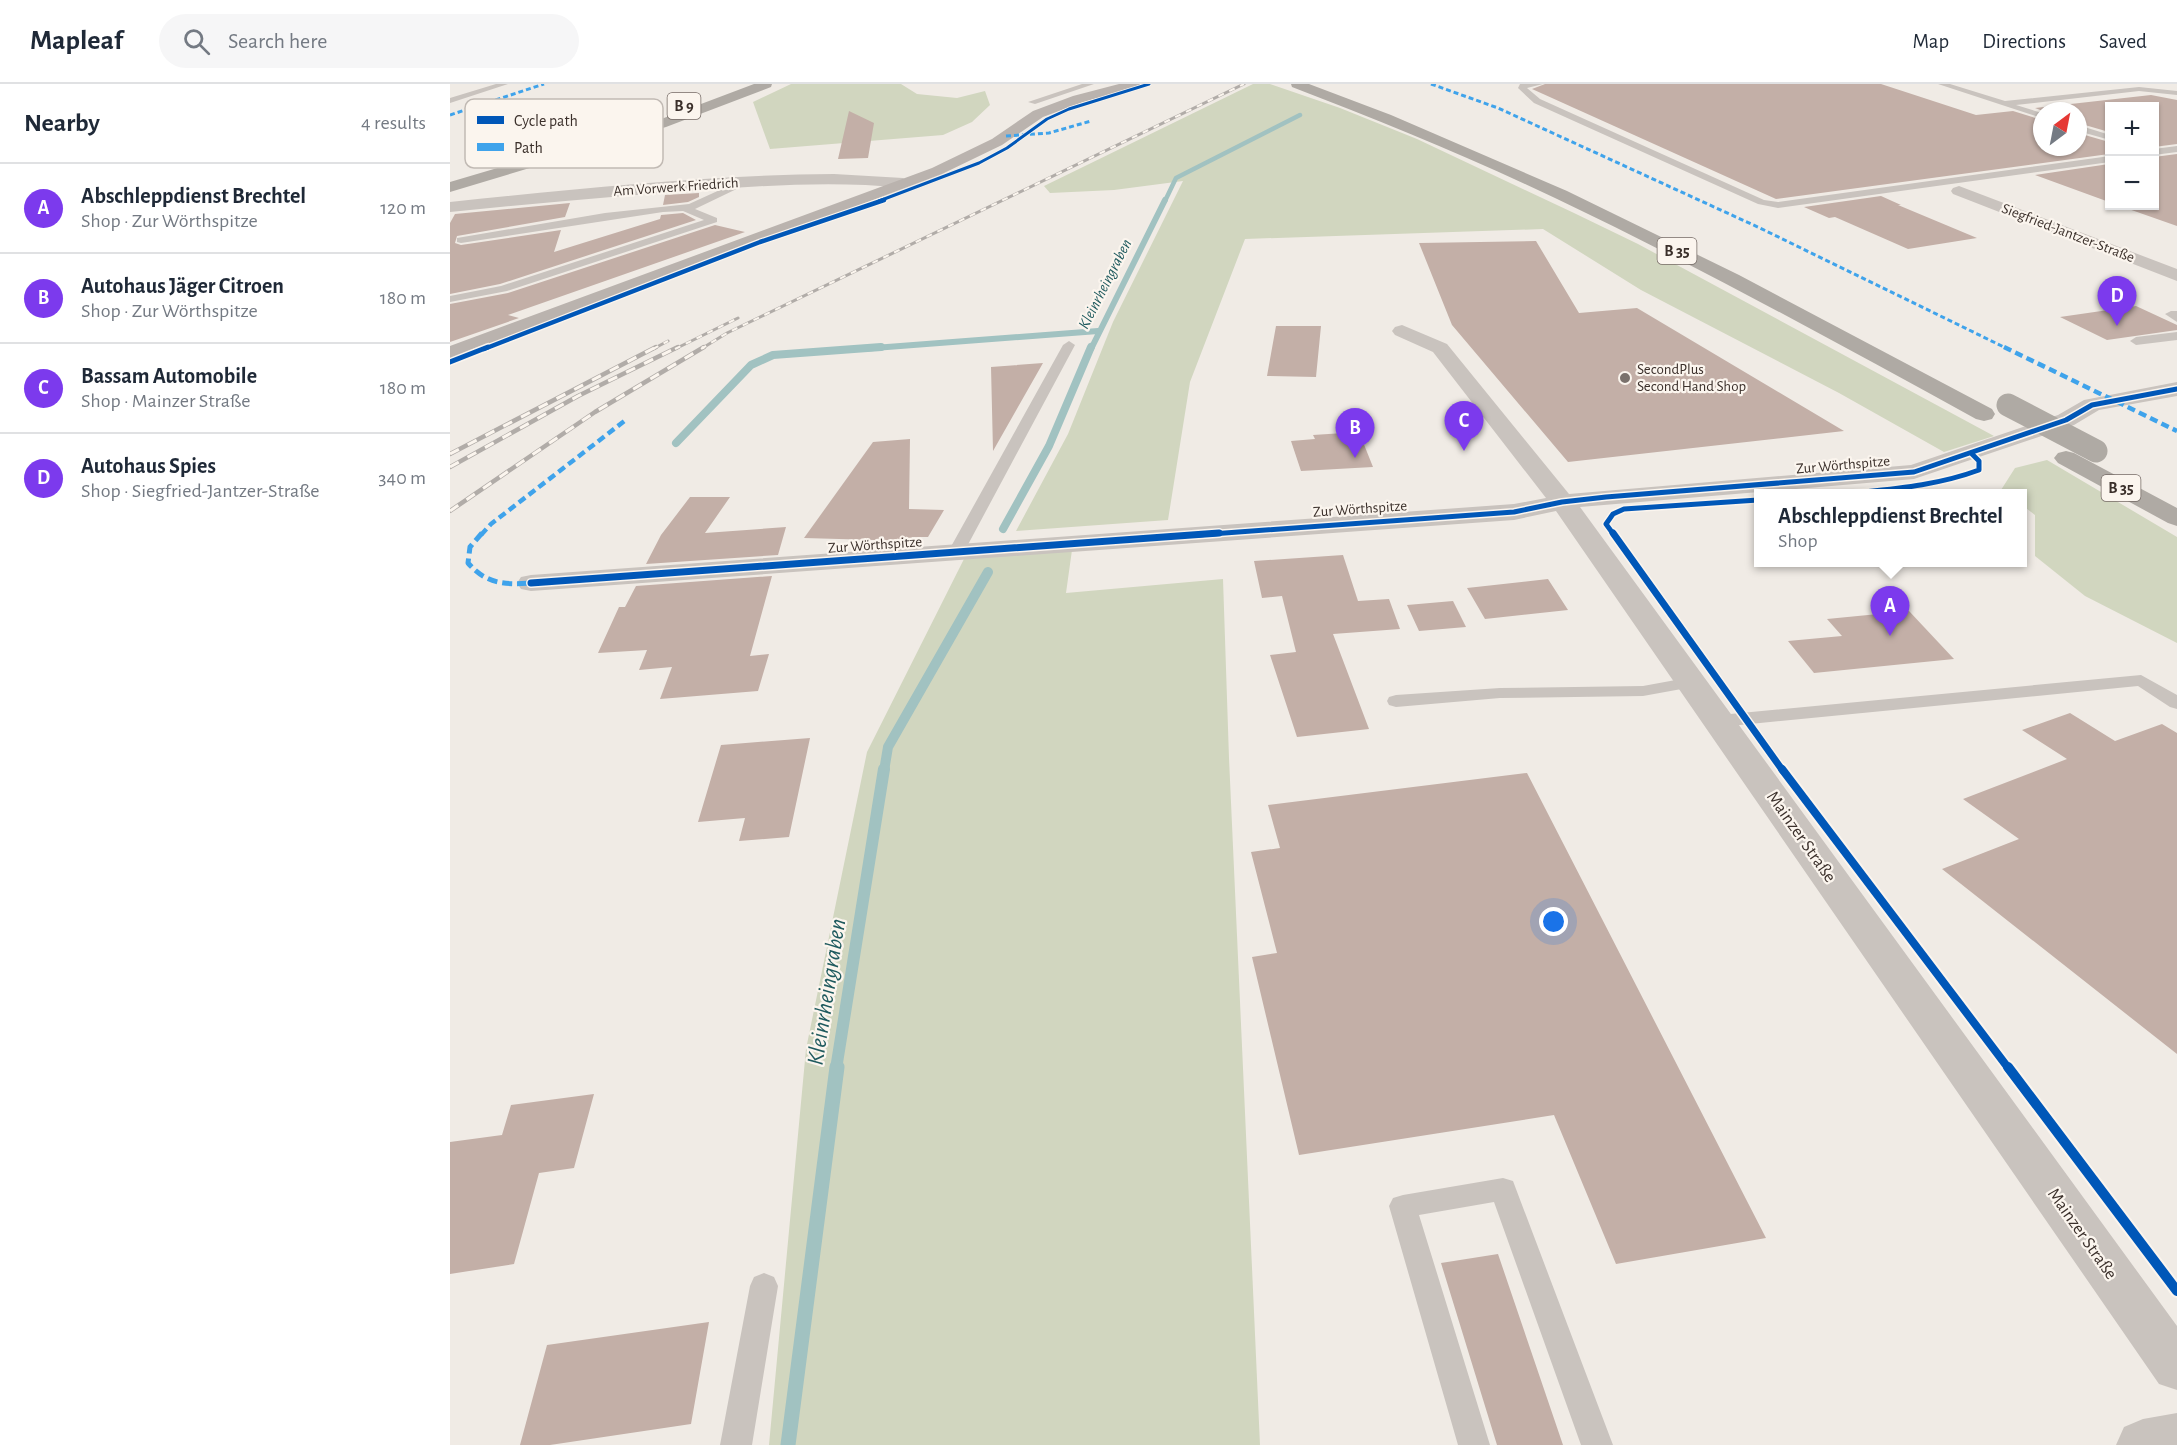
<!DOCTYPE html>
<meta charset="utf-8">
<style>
body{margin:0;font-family:"Alegreya Sans",sans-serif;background:#f6f6f7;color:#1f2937}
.controls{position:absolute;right:18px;top:18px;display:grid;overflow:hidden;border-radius:0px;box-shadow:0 2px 4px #0004}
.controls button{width:54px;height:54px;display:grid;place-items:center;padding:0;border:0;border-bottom:2px solid #e0e1e3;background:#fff;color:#1f2937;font:30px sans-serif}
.compass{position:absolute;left:1583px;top:18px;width:54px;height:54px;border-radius:50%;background:#fff;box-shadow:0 2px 4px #0004;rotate:32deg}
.you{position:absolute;left:1104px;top:838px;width:21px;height:21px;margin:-15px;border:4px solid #fff;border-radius:50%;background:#1a73e8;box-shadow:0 0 0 9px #1a73e833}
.badge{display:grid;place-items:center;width:39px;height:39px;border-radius:50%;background:#7c3aed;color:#fff;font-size:20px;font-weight:700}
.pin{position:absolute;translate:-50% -50px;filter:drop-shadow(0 2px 3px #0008)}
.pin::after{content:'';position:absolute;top:32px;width:21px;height:18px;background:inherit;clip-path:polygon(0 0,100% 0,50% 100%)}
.popup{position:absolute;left:1304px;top:405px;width:273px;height:78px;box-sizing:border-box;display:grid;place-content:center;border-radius:0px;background:#fff;filter:drop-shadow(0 2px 4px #0005);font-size:20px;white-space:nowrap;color:#747a83}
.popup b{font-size:22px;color:#1f2937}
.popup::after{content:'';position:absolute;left:50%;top:100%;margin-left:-12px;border:12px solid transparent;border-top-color:#fff}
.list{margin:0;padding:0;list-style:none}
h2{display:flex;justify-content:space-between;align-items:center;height:78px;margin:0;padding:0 24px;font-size:26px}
h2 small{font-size:20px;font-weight:400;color:#747a83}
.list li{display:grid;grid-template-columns:39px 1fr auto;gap:18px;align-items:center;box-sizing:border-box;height:90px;padding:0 24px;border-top:2px solid #e0e1e3}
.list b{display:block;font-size:22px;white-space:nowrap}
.list p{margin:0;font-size:20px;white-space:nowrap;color:#747a83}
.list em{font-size:20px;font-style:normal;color:#747a83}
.icon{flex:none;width:33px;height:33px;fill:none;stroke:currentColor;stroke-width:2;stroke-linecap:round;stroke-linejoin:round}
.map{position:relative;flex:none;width:1727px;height:1361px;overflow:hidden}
header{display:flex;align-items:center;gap:36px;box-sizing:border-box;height:84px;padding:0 30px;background:#fff;border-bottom:2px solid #e0e1e3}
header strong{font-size:28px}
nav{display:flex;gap:33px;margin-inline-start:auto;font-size:21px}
.search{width:420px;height:54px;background:#f6f6f7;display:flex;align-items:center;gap:15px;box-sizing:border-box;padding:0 21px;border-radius:33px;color:#747a83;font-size:22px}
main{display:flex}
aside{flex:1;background:#fff}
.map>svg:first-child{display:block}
</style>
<header>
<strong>Mapleaf</strong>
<div class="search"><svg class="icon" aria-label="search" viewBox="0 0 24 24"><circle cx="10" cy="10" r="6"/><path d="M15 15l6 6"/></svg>Search here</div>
<nav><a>Map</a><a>Directions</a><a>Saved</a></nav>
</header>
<main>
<aside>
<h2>Nearby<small>4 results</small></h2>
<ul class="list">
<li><span class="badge">A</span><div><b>Abschleppdienst Brechtel</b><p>Shop · Zur Wörthspitze</p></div><em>120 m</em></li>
<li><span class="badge">B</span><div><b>Autohaus Jäger Citroen</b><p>Shop · Zur Wörthspitze</p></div><em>180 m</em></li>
<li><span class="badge">C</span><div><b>Bassam Automobile</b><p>Shop · Mainzer Straße</p></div><em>180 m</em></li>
<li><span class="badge">D</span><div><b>Autohaus Spies</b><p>Shop · Siegfried-Jantzer-Straße</p></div><em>340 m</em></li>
</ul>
</aside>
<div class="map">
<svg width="1727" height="1361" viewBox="0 0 1727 1361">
<rect width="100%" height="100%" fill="#f0ebe5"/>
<path fill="#d1d6bf" d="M341,0h110l16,10 40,4 28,-7 5,14 -18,17 -29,13 -173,14 -17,-47z
M803,0h17l70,24 77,31 157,74 64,31 356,192 -50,16 -105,-59 -198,-103 -98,-61 -298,10 -55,143 -22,138 -152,11 52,-97 45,-112 70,-141 -69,9 -64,3 -6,-7z
M1597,376l130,77v106l-92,-47 -50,-40v-41l-13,-10v-11l-17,-1 -4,-3 14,-22z
M622,466l-6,43 157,-14 6,179 31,687h-491l37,-396 61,-297 97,-193z"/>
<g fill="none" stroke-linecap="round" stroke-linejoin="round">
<path stroke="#a1c2c1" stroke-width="4.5" d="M715,117l11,-23 124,-63"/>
<path stroke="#a1c2c1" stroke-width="6" d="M411,265l237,-18
M641,265l74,-149"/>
<path stroke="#a1c2c1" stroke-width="8" d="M226,359l75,-78 22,-10 108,-8
M553,445l46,-83 42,-99"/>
<path stroke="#a1c2c1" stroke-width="10" d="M434,687l4,-24 100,-175"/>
<path stroke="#a1c2c1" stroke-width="12" d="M386,985l48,-300"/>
<path stroke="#a1c2c1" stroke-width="15" d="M338,1361l49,-378"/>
</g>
<path fill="#c3afa7" d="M1095,0h336l95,31 37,-4 29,9v27h36v-14l31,9v12l-333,45 -244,-110z
M1701,11l26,5v44l-23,3v-41h-45v26l-31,-9v-12h-35l-8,-3z
M399,27l25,12 -6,35 -30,1z
M1727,70v72l-57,-20h34v-49z
M1659,80v38l-74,-27z
M249,109v4l-11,5 -25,3 2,-10z
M1431,112l20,9h-3l79,33 -69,11 -73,-32 -6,1 -25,-11z
M120,119l-5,14 -108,19 -2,7 6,2 100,-15 -7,22 106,-33 1,-4 22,-2 13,7 -196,64 -50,10v-71l5,-9z
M265,141l30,7 -237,83 11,3 -69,24v-38l58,-11z
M1086,157l43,72 58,-5 207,123 -276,31 -116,-137 -33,-82z
M1686,222l41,19v5l-70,10 -47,-23z
M826,242h45l-5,51 -49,-1z
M593,279l-50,88 -2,-84z
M909,348l14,35 -72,4 -10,-30 24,-2 -2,-4z
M460,355l-1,70 35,1 -16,27h-16l-3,4 -105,-3 69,-96z
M240,413h40l-25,36 81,-6 -8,28 -132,9 15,-29z
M893,471l15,46 31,-2 11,30 -67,5 36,95 -72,8 -27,-82 26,-3 -14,-56 -20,2 -8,-37z
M322,492l-22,80 19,-2 -11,37 -98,8 12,-32 -33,3 8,-20 -49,3 21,-46h6l11,-21z
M1098,495l20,31 -83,9 -18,-31z
M1003,517l13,26 -47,4 -12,-26z
M1459,527l45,48 -140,14 -26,-32 54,-5 -15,-17z
M1620,629l45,28 47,-17 15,9v321l-235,-185 77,-30 -56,-40 104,-40 -45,-29z
M360,654l-21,99 -50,4 6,-23 -47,4 23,-77z
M1077,689l239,465 -150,26 -62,-149 -255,40 -47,-198 25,-4 -26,-101 29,-4 -12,-43z
M144,1010l-20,74 -35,5 -25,91 -64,10v-132l52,-7 9,-30z
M1048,1170l65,191h-66l-56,-182z
M259,1238l-18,102 -141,21h-30l27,-100z"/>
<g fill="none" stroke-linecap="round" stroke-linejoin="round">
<path fill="#c9c3be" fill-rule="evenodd" d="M46,0h12l-58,19v-5z
M632,0h12l-59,20 -7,-2z
M1070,0h23l-16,4 13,11 224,101 14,2 332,-46v6l-332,46 -20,-4 -224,-101 -16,-15z
M1488,0h12l55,17 134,-14 38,4v4l-38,-4 -123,14 26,8v5z
M1628,41l32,10v5l-32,-9z
M1727,62v6l-23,3v-6z
M294,95l3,1v4l-52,25 22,9v4l-210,69 -57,11v-6l51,-10 203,-66 -21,-9 -20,1 -202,31 -4,-1v-4l148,-25 84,-9z
M1721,227h6v11l-12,-8z
M1727,248v8l-41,5 -6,-4 6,-4z
M619,257l6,4 -111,207 -2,3h-12l-2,-3 115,-207z
M1691,591l36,20v14l-7,-2 -32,-21 -418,41 -7,-2 -2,-4 2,-4 7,-2z
M1242,593l6,1 3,4 -3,4 -55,10 -143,2 -104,9 -7,-2 -2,-4 2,-4 7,-2 104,-7 143,-2z
M1053,1094l10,3 3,8 97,256h-32l-87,-243 -75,13 71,230h-32l-69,-239 4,-8 10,-3z
M314,1189l10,4 4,9 -26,159h-32l30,-159 4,-9z"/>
<path fill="#c9c3be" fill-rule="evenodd" d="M384,90l69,4 8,5 -8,5c-63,-7 -125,-3 -188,1 -88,6 -177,14 -265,23v-10c127,-13 256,-27 384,-28z
M1509,102l218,83v12l-224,-87 -2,-3 2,-3z
M952,241l45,19 122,150 342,-29 147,-50 26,-15 93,-18v14l-78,14 -25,15 -160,54 -334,28 597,819v64l-18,-6 -603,-873 -42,9 -983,71 -10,-2 -4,-6 4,-6 10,-2 983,-71 32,-6 -113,-146 -38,-17 -3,-4 3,-4z
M1727,1329v32h-61l8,-18 19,-8z"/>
<path fill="#bab3ae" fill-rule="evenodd" d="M669,0h21l-1,3 -56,15 -40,15 -41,28 -60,29 -492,185v-13l482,-178 60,-29 41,-28 40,-15z"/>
<path fill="#afaaa4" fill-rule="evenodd" d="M304,0h18l-1,3 -105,40 -216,65v-10l206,-61z
M841,0h18l82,31 176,76 172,84 253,134 3,5 -3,5 -8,2 -8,-2c-139,-76 -278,-153 -421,-221 -86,-41 -174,-77 -263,-111z
M1616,367l8,2 103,55v18l-9,-3 -110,-60 -4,-5 4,-5z"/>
<g stroke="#b1aca8" stroke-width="3">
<path id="rail-far1" d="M203,265l15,-8
M225,265l63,-31
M251,265l26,-16 517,-249"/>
</g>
<g stroke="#b1aca8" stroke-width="4.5">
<path id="rail" d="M0,370l206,-107
M0,383l128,-71 100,-49
M0,427l145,-99 109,-65"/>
</g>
<use href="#rail-far1" stroke="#fbf5ee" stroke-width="2" stroke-dasharray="6" stroke-linecap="butt"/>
<use href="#rail" stroke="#fbf5ee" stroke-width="3" stroke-dasharray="10" stroke-linecap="butt"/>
<path stroke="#afaaa4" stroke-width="23" d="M1558,321l88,46"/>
<path stroke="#3fa3eb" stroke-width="3" stroke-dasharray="5 3" stroke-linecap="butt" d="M981,0l67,24 262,120 248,121
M0,31l94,-31
M556,52l43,-3 42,-12"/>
<path stroke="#3fa3eb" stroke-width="4.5" stroke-dasharray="8 4.5" stroke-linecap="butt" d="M1554,263l173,84
M31,451l10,-11 136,-105"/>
<path stroke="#3fa3eb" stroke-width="5" stroke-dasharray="10 5" stroke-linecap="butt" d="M32,449l-12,14 -2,16c18,21 37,22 63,20"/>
<g stroke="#fbf5ee" stroke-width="4.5">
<path id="cycleway-far5" d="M429,117l100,-38 28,-15 40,-29 22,-10 80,-25"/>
</g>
<g stroke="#fbf5ee" stroke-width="7">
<path id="cycleway-far4" d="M34,265l276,-107 124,-42"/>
</g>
<g stroke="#fbf5ee" stroke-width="8">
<path id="cycleway-far3" d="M0,278l38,-15
M1396,410c45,-5 90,-8 133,-24v-9l-8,-8
M748,451l316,-23 48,-10 44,-5 308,-25 152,-52 26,-15 85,-16
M1164,451l-8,-11 7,-10 11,-5 134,-9"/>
</g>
<g stroke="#fbf5ee" stroke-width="10">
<path id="cycleway-far2" d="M1163,449l170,238
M81,499l688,-50"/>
</g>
<g stroke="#fbf5ee" stroke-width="12">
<path id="cycleway-far1" d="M1332,685l227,300"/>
</g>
<g stroke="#fbf5ee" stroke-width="14">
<path id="cycleway" d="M1558,983l169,224"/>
</g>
<use href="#cycleway-far5" stroke="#0057b8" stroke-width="3"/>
<use href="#cycleway-far4" stroke="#0057b8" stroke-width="4.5"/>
<use href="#cycleway-far3" stroke="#0057b8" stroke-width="5"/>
<use href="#cycleway-far2" stroke="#0057b8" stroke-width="7"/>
<use href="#cycleway-far1" stroke="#0057b8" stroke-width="8"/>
<use href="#cycleway" stroke="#0057b8" stroke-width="10"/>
</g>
<circle fill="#7a716c" stroke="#fbf5ee" stroke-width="2" cx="1175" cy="294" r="6"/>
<g text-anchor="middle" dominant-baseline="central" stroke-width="4.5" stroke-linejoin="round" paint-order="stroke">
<g font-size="15" fill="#3b302b" stroke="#fbf5ee">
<text transform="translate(226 103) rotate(-4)">Am Vorwerk Friedrich</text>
<text transform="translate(1618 149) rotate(21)">Siegfried-Jantzer-Straße</text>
<text transform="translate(1393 381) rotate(-5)">Zur Wörthspitze</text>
<text transform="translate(910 425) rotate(-4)">Zur Wörthspitze</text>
<text transform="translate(425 461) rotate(-4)">Zur Wörthspitze</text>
</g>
<g font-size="15" fill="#3b302b" stroke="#fbf5ee" text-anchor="start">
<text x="1187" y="285">SecondPlus<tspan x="1187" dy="17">Second Hand Shop</tspan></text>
</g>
<g fill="#fbf5ee" stroke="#756b66" stroke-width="1.5">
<rect x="217.5" y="9" width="33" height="26" rx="4.5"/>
<rect x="1207.5" y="154" width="39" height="26" rx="4.5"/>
<rect x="1651.5" y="391" width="39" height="26" rx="4.5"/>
</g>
<g font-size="16" font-weight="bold" fill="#3b302b">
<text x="234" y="22">B 9</text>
<text x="1227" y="167">B 35</text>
<text x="1671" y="404">B 35</text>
</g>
<g font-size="16" font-style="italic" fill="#1f5a5e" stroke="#fbf5ee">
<text transform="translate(655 200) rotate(-63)">Kleinrheingraben</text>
</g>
<g font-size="18" fill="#3b302b" stroke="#fbf5ee">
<text transform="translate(1351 753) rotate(55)">Mainzer Straße</text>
<text transform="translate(1632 1150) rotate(55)">Mainzer Straße</text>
</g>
<g font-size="24" font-style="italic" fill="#1f5a5e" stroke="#fbf5ee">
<text transform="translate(377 908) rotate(-81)">Kleinrheingraben</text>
</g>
</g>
<rect x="15" y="15" width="198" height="69" rx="9" fill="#fbf5ee" stroke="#c1bab4" stroke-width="1.5"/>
<rect x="27" y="32" width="27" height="8" fill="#0057b8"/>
<rect x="27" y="59" width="27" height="8" fill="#3fa3eb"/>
<g font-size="16" fill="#3b302b">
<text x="64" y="42">Cycle path</text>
<text x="64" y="69">Path</text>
</g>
</svg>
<div class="controls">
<button>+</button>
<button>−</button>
</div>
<svg class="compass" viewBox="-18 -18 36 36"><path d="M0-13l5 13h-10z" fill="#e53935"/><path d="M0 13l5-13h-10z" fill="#747a83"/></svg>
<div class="you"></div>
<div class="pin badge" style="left:1440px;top:552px">A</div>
<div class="popup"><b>Abschleppdienst Brechtel</b>Shop</div>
<div class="pin badge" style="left:905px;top:374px">B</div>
<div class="pin badge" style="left:1014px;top:367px">C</div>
<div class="pin badge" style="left:1667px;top:242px">D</div>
</div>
</main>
